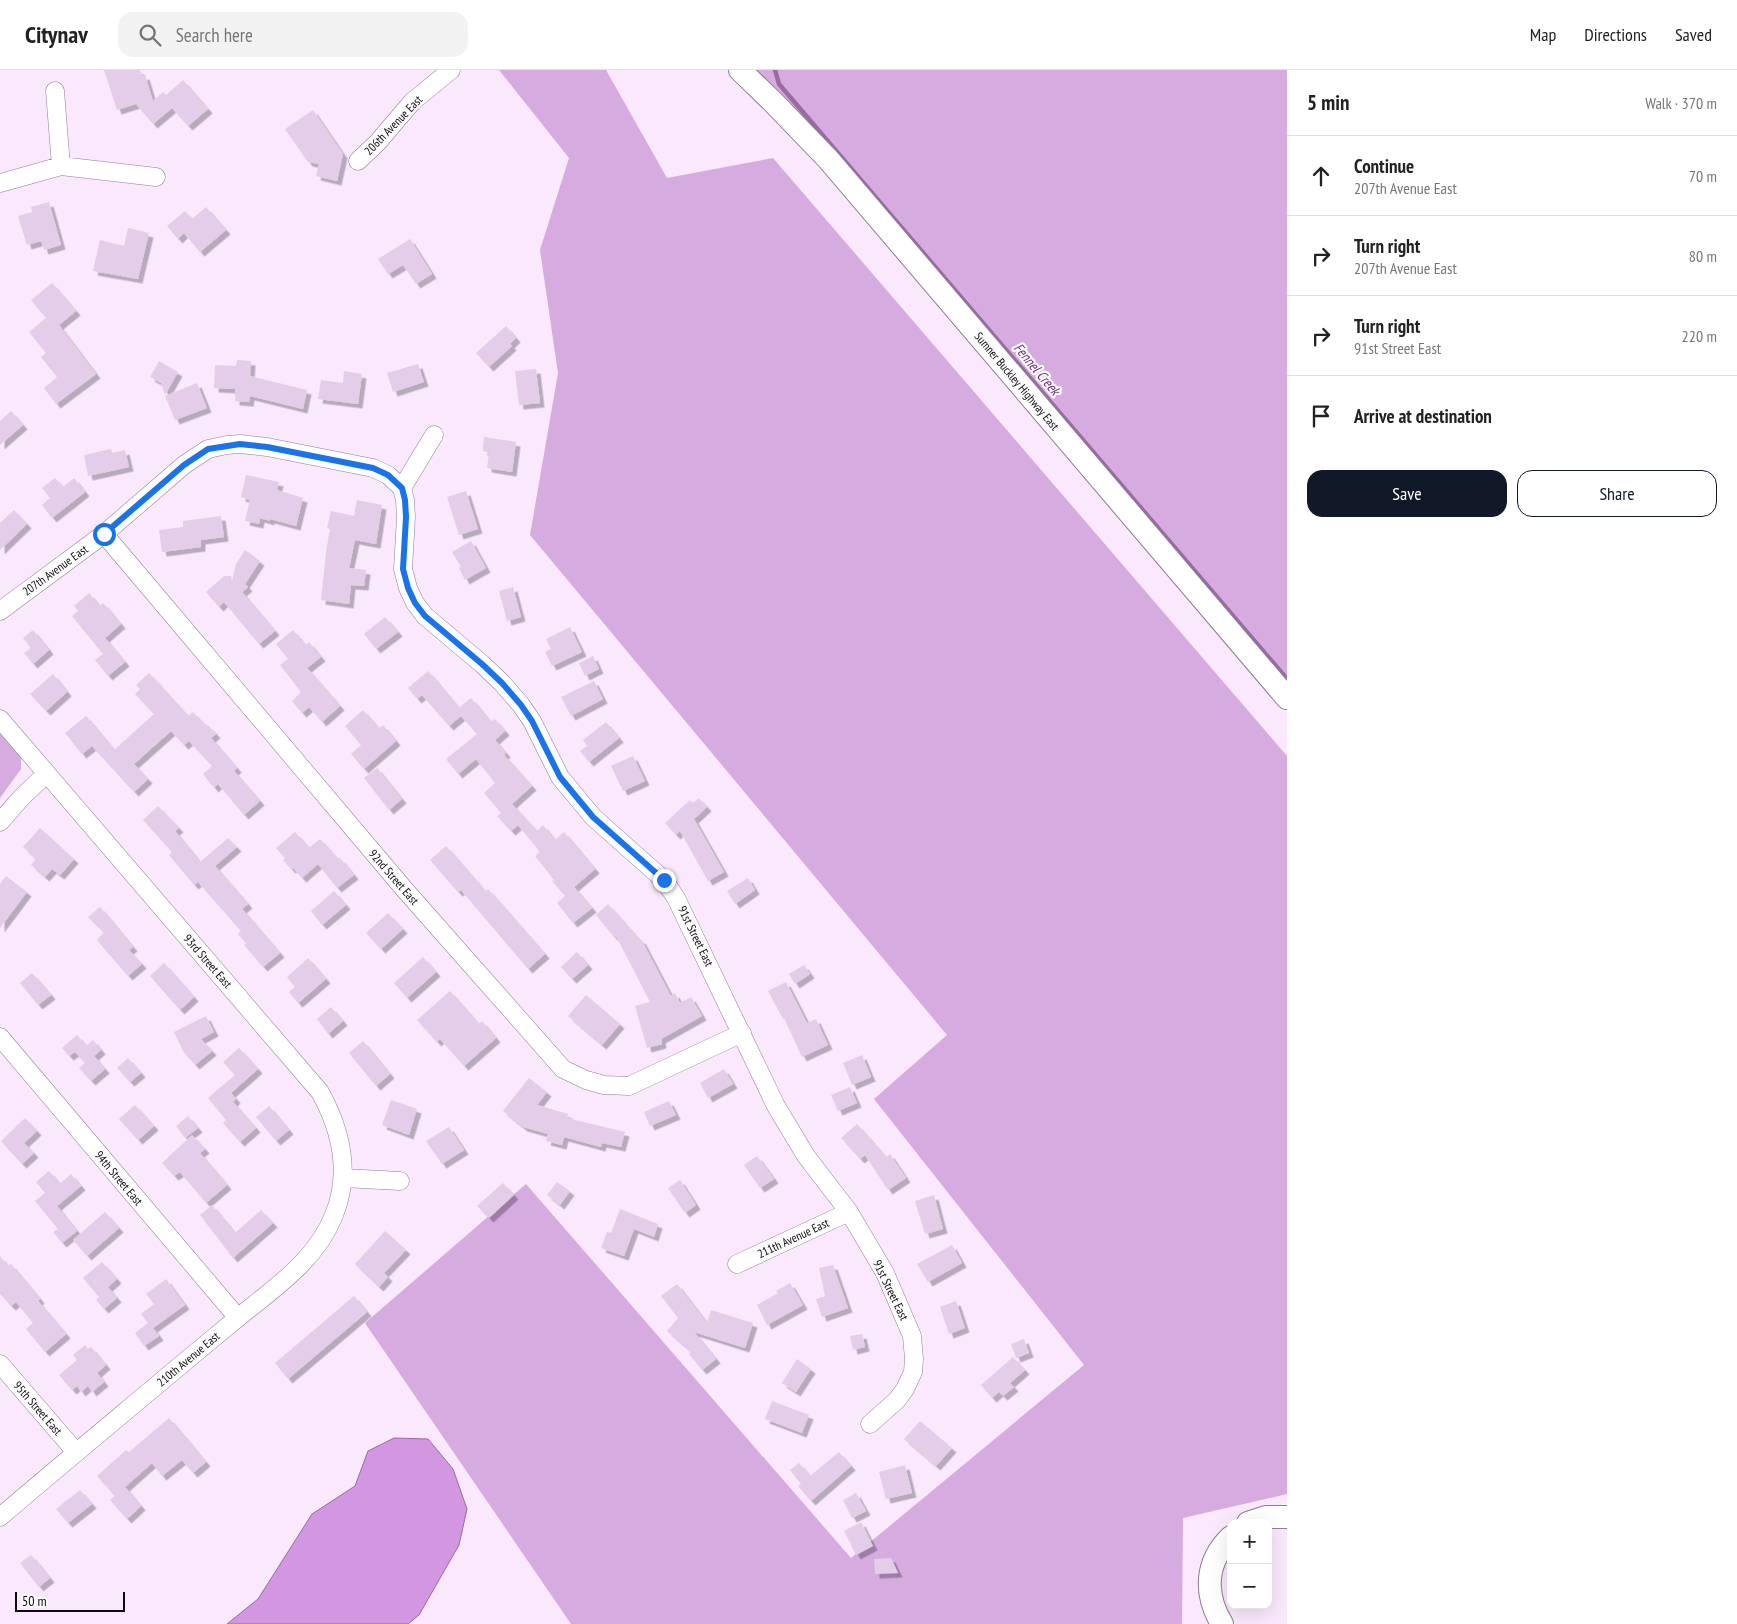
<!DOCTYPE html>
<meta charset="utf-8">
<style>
body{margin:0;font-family:"PT Sans Narrow",sans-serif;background:#f2f2f2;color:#222}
.controls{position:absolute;right:15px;bottom:15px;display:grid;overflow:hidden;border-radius:10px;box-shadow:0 5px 20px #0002}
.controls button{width:45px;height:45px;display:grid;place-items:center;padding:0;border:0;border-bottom:1px solid #e0e0e0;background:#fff;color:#222;font:25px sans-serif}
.scale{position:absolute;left:15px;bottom:12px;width:110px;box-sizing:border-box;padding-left:5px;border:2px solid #100911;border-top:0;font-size:14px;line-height:18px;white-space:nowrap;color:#100911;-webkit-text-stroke:4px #fcfcfc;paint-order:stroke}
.stop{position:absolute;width:15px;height:15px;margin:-11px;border:4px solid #1a73e8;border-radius:50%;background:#fff}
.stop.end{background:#1a73e8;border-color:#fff;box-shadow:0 1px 5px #0008}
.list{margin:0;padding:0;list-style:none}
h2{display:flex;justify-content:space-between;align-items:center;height:65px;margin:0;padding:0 20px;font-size:21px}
h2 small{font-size:16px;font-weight:400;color:#767676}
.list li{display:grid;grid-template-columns:32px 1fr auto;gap:15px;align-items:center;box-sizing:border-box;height:80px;padding:0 20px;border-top:1px solid #e0e0e0}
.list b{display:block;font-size:19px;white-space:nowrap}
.list p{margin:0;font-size:16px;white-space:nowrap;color:#767676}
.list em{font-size:16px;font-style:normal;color:#767676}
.actions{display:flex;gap:10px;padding:15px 20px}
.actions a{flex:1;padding:11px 0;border:1px solid #111827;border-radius:15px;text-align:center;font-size:18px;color:#111827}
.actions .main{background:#111827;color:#fff}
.icon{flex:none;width:28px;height:28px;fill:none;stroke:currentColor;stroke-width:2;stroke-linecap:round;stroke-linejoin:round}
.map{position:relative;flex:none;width:1287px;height:1554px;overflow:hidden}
header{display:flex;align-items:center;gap:30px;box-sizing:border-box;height:70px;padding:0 25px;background:#fff;border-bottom:1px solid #e0e0e0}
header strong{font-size:24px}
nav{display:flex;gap:28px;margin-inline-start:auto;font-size:18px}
.search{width:350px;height:45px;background:#f2f2f2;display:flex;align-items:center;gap:12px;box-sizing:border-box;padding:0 18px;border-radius:15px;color:#767676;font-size:19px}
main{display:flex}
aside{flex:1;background:#fff}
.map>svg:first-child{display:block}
</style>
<header>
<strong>Citynav</strong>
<div class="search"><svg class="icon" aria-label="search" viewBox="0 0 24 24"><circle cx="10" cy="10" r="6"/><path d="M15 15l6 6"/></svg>Search here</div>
<nav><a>Map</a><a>Directions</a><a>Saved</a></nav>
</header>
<main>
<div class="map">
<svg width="1287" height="1554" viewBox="0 0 1287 1554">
<defs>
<filter id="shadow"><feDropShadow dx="4.5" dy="4.5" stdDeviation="0" flood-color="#0004"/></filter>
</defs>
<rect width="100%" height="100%" fill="#fae8fd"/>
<path fill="#d6abdf" d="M499,0h107l61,108 106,-20 514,598v738l-104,24 -1,106h-611l-206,-301 161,-139 325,374 233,-193 -210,-266 73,-64 -417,-500 28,-162 -18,-123 29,-92z
M745,0h542v612z
M0,662l21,25v12l-21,29z"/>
<path fill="#d396e0" stroke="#986ca2" d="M394,1368l34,1 25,30 14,40 -8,36 -40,70 -11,9h-181l31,-25 54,-85 43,-28 13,-35z"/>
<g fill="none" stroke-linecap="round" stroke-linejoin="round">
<path stroke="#986ca2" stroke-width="4.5" d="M775,0l4,14 508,595"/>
</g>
<path fill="#e3cde8" filter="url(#shadow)" d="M104,0h36l2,6 3,-1 8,26 10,-9 3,3 17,-15 25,29 -20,17 -16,-18 -19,16 -17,-20 -19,6z
M313,40l30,44 -6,27 -21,-5 3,-12 -11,-2 -23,-33z
M49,132l12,43 -17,5 -3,-9 -14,4 -9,-29 14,-4 -1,-5z
M206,137l20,23 -26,22 -16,-19 -6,6 -11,-13 18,-15 7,8z
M128,158l21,5 -11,46 -45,-8 7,-31 24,6z
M410,169l22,35 -16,10 -13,-19 -15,9 -10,-15z
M52,213l24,28 -17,14 37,49 -40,30 -12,-16 13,-11 -16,-20 5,-4 -17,-21 17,-14 -15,-18z
M506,256l10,12 -6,6 2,2 -23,21 -13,-14z
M237,290l14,1 -1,15 57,14 -4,19 -53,-13 -1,6 -14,-1v-12l-21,-1 1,-23 21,1z
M159,291l19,11 -13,23 -4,-12 -11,-6z
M418,294l6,18 -31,10 -6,-19z
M536,299l4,34 -21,2 -4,-34z
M344,301l18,3 -4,30 -40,-5 3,-19 22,3z
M197,313l10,25 -32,12 -10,-24z
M11,341l12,14 -23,20v-24z
M484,367l32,5 -4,30 -25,-4 2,-15 -6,-2z
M111,379l1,4 13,-3 4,17 -41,9 -4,-21z
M246,405l33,7 -2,8 26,8 -7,28 -26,-7v2l-10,-3 -1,6 -14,-3 5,-21 -9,-3z
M55,408l8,9 11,-9 11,14 -33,26 -10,-13 8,-7 -8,-10z
M466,421l12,38 -19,6 -12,-38z
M357,430l25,5 -6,39 -21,-4 -6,28 17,2 -2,16 -13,-1 -2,19 -28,-4 5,-48 4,-23 -3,-1 4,-17 23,5z
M14,440l13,14 -27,26v-27z
M221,446l3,21 -23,3v7l-39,5 -3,-22 24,-3v-6z
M471,471l15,27 -21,12 -6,-12 2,-1 -9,-15z
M245,480l15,11 -15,23 3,3 -6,5 33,39 -16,13 -35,-42 -5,5 -13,-15 18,-16h7l1,5 4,-17z
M513,517l8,30 -14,4 -8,-30z
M89,523l10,13 4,-3 18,21 -16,14 20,24 -17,14 -13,-16 8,-6 -31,-38 6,-5 -4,-5z
M385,547l13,15 -22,17 -12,-15z
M570,557l12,25 -30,14 -7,-14 6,-3 -5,-10z
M33,560l16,20 -16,14 -9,-11 7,-5 -8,-10z
M293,560l12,15 4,-3 12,15 -14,11 33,38 -18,16 -13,-15 -7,6 -10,-12 9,-9 -21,-27 8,-6 -12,-15z
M593,586l6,13 -14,7 -6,-13z
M428,601l31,37 12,-10 20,24 4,-3 10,12 -10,9 11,13 -2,2 28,31 -20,18 25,27 6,-6 12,15 9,-8 31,37 -21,18 18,21 -19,15 -16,-20 8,-7 -13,-15 2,-1 -19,-24 5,-4 -22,-27 -7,6 -14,-15 4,-3 -17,-20 11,-10 -19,-24 -18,15 -12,-15 31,-25 -16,-18 -12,10 -27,-31 -5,4 -9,-11z
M149,603l39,43 5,-4 13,14 2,-1 8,9 -5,4 26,30 -3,3 26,30 -16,14 -26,-31 -4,4 -11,-14 9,-8 -23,-25 -5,4 -13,-14 -37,33 14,15 -14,13 -42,-46 -10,8 -17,-21 21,-17 28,34 40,-36 -19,-20 5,-5 -4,-4z
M53,604l14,18 -21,19 -16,-17z
M594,611l9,18 -32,17 -10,-19z
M363,640l16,19 4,-4 13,16 -32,28 -13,-15 10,-9 -16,-19z
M606,652l13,16 -30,24 -9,-11 7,-5 -4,-6z
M633,686l12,25 -22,10 -12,-25z
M377,698l25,31 -13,11 -25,-32z
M699,728l8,9 -13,12 30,53 -16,9 -28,-50 -4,4 -11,-12 25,-23 3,3z
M158,736l21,22 -4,3 25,31 28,-24 9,9 -22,19 33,38 -6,5 38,44 -17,14 -19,-22 2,-2 -8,-9 3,-3 -43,-49 -4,3 -25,-30 3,-3 -29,-32z
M40,758l34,31 -14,16 -8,-6 -7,8 -14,-12 5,-6 -13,-12z
M295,762l14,16 11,-9 18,20 2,-1 14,17 -17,13 -19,-24 -16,14 -9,-10 -2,1 -8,-9 2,-2 -9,-10z
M446,776l39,45 3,-2 57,65 -17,15 -67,-79 -3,2 -28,-32z
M6,806l21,16 -27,36v-44z
M748,808l7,12 -20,14 -8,-13z
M334,821l12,14 -24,20 -11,-14z
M608,834l32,36 1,-1 30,57 4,-3 5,10 11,-6 11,19 -41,23 1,5 -15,4 -12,-42 15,-4 -34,-66 -2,1 -18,-22z
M100,837l33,40 -4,3 13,14 -14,12 -31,-36 7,-8 -16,-15z
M388,843l15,16 -22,20 -15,-16z
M577,882l11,13 -16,14 -11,-12z
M423,887l13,15 -29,26 -13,-15z
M308,888l18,21 -28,24 -9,-11 6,-5 -8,-10z
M164,893l30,34 -14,13 -30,-34z
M804,895l6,9 -15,10 -6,-10z
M32,903l19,22 -13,10 -18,-22z
M786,912l21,41 9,-4 12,26 -26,12 -18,-39 -1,1 -15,-28z
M450,921l29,33 3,-3 14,17 -32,28 -24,-27 -3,3 -20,-22z
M586,925l34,29 -18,21 -34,-29z
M331,937l12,14 -15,13 -11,-15z
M206,946l8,16 -13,7 11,12 -17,14 -12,-14 -9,-19z
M77,965l9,11 7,-6 8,10 -7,6 11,13 -14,12 -12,-13 6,-5 -10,-11 -6,4 -7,-8z
M363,971l27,33 -14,12 -27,-33z
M239,978l19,21 -27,24 5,6 -3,3 23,26 -16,14 -17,-19 3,-3 -18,-22 27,-23 -12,-13z
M862,985l9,22 -19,8 -9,-22z
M128,988l13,15 -11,9 -13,-14z
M724,999l9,15 -25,14 -8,-15z
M529,1008l18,14 -10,13 31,9 -1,4 58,14 -4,15 -19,-4 -1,4 -37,-10 -2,8 -16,-4 2,-7 -25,-7 -20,-16z
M850,1017l7,16 -19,8 -7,-16z
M391,1030l26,9 -8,26 -27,-10z
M669,1031l7,14 -26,11 -6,-14z
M135,1035l19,21 -16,14 -19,-21z
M269,1036l20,24 -13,11 -20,-24z
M188,1046l10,12 -13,10 -9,-12z
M25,1048l12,13 -13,12 10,10 -12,11 -21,-23z
M857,1054l29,33 4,-3 16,24 -18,12 -23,-35 -5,4 -19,-21z
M449,1057l15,23 -22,14 -16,-23z
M192,1065l13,14 -5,4 27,32 -21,18 -26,-31 -6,4 -12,-13z
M757,1086l17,23 -14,9 -16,-23z
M49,1101l11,13 11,-10 10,12 -24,20 20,25 -15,12 -9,-11 5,-3 -23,-28 10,-8 -9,-11z
M680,1110l16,25 -11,8 -17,-25z
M557,1112l13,9 -10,14 -13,-10z
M503,1113l11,12 -25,23 -12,-12z
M934,1125l9,34 -18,5 -10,-33z
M212,1135l23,28 26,-23 12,13 -40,35 -33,-43z
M620,1139l38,15 -4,13 -20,-8 -10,27 -23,-8 6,-16 4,1z
M105,1142l14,16 -32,28 -14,-16z
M385,1161l21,19 -22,23 4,4 -9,10 -24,-23z
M952,1175l10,18 -34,19 -11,-18z
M0,1186l8,10 3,-2 29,35 -2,2 28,33 -21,18 -19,-23 7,-6 -17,-21 -5,4 -11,-12z
M102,1192l15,17 -9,8 9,11 -13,11 -8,-9 3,-3 -16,-19z
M833,1195l15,43 -26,9 -6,-18 9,-3 -6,-28z
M166,1209l19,26 -32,23 6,8 -15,10 -9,-13 13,-10 -7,-9 13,-10 -8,-10z
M790,1213l13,22 -36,20 -10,-20 21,-12 -2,-2z
M677,1214l30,39 4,-13 42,13 -8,25 -51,-16 22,27 -14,11 -13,-16 2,-2 -24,-21 11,-13 -17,-22z
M354,1226l13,16 -79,67 -13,-16z
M956,1231l9,27 -16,6 -9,-27z
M862,1264l3,13 -12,3 -3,-14z
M1024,1269l5,14 -13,5 -5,-14z
M85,1275l3,4 3,-2 15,18 -9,8 7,9 -12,10 -4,-6 -7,6 -4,-6 -5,4 -13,-15 18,-15 -4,-5z
M1013,1287l12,13 -15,13 4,4 -11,9 -4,-4 -7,6 -11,-13z
M797,1289l14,10 -15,23 -14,-9z
M772,1331l37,14 -7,18 -37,-14z
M169,1348l37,44 -13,11 -11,-13 -20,16 -10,-13 -27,24 16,19 -14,13 -17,-19 5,-4 -18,-20 29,-26 3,2z
M920,1351l32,27 -16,18 -32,-27z
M839,1382l12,14 -40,35 -13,-15 3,-2 -11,-14 9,-7 11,13z
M905,1395l7,28 -26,6 -7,-27z
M80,1420l12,14 -24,19 -12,-14z
M856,1423l10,18 -14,7 -9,-18z
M861,1452l12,24 -17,9 -12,-24z
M31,1485l19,23 -11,9 -19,-24z
M891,1488l7,15 -23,1 -1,-15z"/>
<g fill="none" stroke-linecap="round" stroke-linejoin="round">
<g stroke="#8f7c94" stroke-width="19">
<path id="minor" d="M55,21l6,75
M358,91l20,-19 34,-40 39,-32
M0,113l61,-17 95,11
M402,418l32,-53
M104,464l301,356 158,179 23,11 18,5 25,1 113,-53
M0,541l104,-77 80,-69 24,-16 19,-4 13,-1 27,3 106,21 15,7 14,13 3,12 1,17 -3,52 5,19 7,15 10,13 57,48 20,19 19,22 11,16 28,56 33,40 71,63 12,18 100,208 30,50 43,56 36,61 27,63 2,23 -1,13 -8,17 -8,11 -27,24
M0,649l320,373c21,38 31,81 14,123 -17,44 -58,72 -94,101 -17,14 -35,29 -52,43 -63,53 -126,105 -188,158
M0,752l22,-25 24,-23
M0,967l238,281
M344,1108l56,3
M737,1194l112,-52
M0,1294l76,88"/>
</g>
<g stroke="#8f7c94" stroke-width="24">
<path id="tertiary" d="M740,0l33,32 55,57 459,539
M1248,1453l18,-6h21
M1222,1554c-18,-30 -17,-62 9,-87"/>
</g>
<use href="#minor" stroke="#fff" stroke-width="18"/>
<use href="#tertiary" stroke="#fff" stroke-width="22"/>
</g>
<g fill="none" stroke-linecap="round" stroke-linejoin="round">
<path stroke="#1a73e8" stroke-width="6" d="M104,464l80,-69 24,-16 32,-5 27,3 106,21 15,7 14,13 3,12 1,17 -3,52 5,19 7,15 10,13 57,48 20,19 19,22 11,16 28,56 33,40 71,63"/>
</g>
<g text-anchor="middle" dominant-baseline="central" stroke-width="4.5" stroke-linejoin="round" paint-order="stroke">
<g font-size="12" fill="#100911" stroke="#fcfcfc">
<text transform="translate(393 55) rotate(-46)">206th Avenue East</text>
<text transform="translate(1017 311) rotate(50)">Sumner Buckley Highway East</text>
<text transform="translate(55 500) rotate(-36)">207th Avenue East</text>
<text transform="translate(394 807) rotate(49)">92nd Street East</text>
<text transform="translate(696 866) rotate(64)">91st Street East</text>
<text transform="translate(208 891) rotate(49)">93rd Street East</text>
<text transform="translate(119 1108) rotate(50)">94th Street East</text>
<text transform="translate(793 1168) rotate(-25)">211th Avenue East</text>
<text transform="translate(891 1220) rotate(64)">91st Street East</text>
<text transform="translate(188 1289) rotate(-40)">210th Avenue East</text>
<text transform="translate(38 1338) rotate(49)">95th Street East</text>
</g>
<g font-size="14" font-style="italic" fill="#752d84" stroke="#fcfcfc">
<text transform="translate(1037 299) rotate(50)">Fennel Creek</text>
</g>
</g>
</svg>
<div class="controls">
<button>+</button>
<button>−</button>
</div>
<div class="scale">50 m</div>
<div class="stop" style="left:104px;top:464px"></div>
<div class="stop end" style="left:664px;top:810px"></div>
</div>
<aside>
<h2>5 min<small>Walk · 370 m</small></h2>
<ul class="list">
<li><svg class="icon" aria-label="ahead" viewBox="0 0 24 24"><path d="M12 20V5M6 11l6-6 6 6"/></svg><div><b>Continue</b><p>207th Avenue East</p></div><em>70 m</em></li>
<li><svg class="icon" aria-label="right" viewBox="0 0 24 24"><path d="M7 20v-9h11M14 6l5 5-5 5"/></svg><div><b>Turn right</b><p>207th Avenue East</p></div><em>80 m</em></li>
<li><svg class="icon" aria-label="right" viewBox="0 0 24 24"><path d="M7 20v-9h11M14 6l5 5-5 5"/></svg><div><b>Turn right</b><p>91st Street East</p></div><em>220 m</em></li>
<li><svg class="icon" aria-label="arrive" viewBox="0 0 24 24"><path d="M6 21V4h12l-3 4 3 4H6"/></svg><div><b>Arrive at destination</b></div></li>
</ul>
<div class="actions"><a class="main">Save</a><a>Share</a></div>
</aside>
</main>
